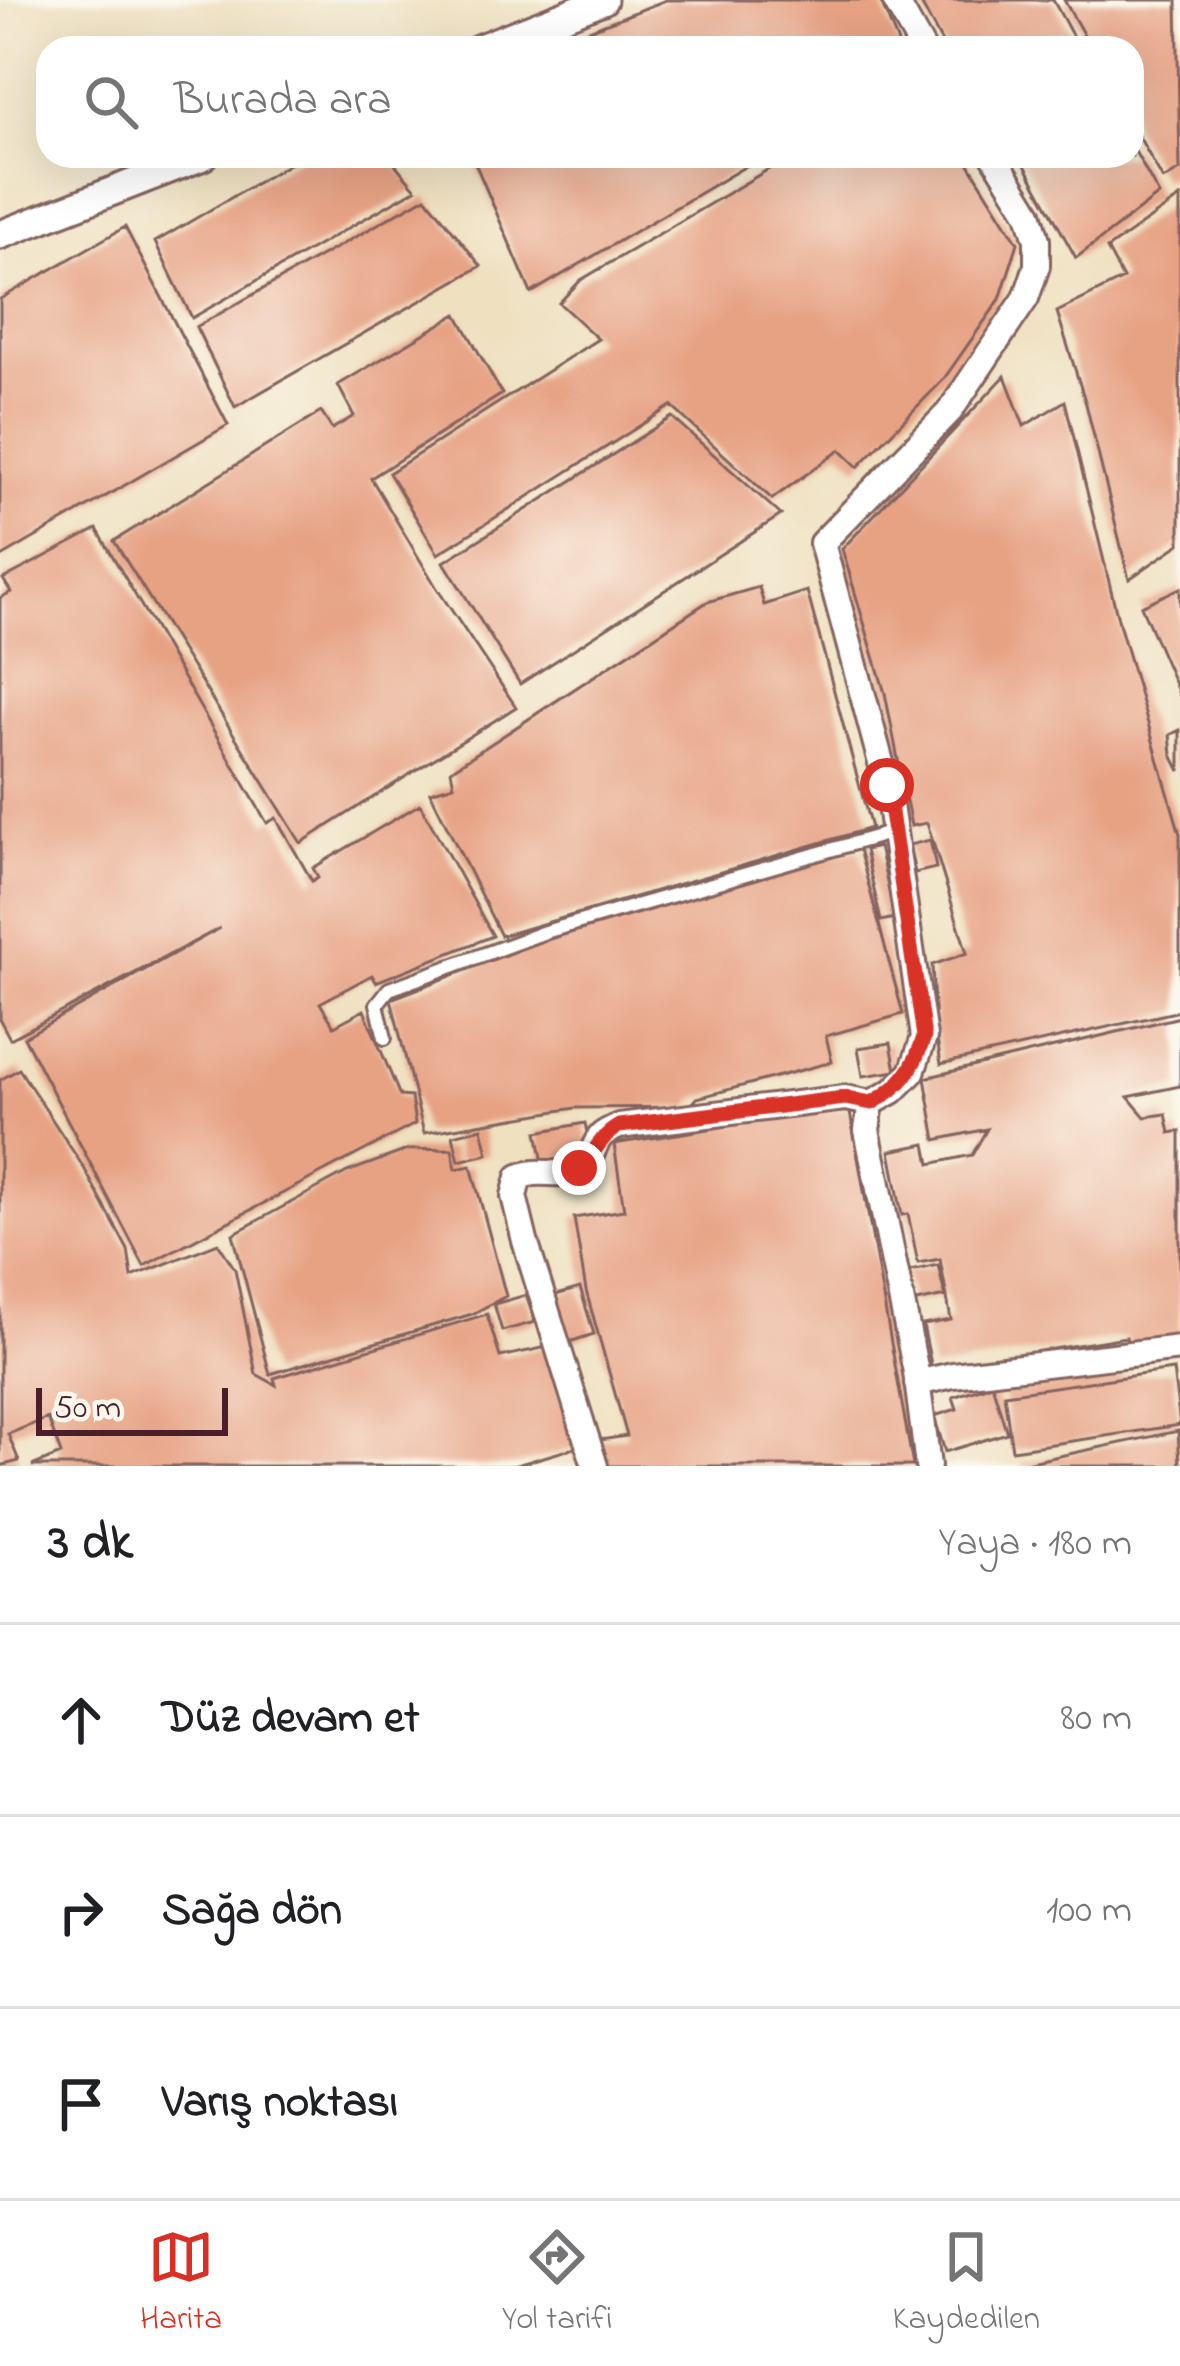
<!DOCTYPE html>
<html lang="tr">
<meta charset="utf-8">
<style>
body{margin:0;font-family:"Indie Flower",sans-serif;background:#f6f6f6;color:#202124}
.scale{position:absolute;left:36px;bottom:30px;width:192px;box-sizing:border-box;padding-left:12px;border:6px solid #4a1f2b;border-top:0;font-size:33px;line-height:42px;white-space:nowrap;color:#4a1f2b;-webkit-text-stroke:9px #fbf7ec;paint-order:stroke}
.stop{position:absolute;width:36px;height:36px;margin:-27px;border:9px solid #d93025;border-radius:50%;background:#fff}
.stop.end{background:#d93025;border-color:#fff;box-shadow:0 3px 12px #0008}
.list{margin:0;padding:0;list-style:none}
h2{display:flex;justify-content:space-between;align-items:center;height:156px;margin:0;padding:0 48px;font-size:51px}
h2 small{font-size:39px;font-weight:400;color:#757577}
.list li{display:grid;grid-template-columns:78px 1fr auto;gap:36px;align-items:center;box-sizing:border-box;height:192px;padding:0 48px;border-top:3px solid #e0e0e0}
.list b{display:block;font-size:45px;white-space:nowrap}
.list em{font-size:39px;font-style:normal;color:#757577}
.icon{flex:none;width:66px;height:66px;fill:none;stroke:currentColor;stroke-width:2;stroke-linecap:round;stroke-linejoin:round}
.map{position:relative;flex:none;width:1180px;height:1466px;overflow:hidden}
.search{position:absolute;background:#fff;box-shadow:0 12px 48px #0002;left:36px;right:36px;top:36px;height:132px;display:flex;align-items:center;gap:30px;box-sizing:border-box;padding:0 42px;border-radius:36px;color:#757577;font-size:45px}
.sheet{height:732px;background:#fff}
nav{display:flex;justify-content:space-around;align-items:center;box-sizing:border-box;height:168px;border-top:3px solid #e0e0e0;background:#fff;font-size:33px;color:#757577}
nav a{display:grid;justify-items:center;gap:6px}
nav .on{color:#d93025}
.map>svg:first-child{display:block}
</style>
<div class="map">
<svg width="1180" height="1466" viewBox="0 0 1180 1466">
<rect width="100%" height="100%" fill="#fbf7ec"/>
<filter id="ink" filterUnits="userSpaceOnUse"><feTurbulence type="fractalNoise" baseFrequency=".00833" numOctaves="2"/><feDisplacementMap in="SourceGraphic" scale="24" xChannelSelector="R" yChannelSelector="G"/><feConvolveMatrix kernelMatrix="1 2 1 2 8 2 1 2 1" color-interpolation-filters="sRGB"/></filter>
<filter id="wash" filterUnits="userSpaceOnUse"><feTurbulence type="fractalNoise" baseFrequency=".004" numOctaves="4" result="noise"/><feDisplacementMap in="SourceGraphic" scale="48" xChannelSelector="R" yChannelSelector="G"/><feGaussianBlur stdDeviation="2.7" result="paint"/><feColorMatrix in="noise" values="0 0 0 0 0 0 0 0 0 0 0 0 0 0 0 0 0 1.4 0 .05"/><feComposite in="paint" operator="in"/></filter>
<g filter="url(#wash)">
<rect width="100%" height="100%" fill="#efe0c0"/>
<g id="blocks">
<path fill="#e7a284" d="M666,0h214l20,48h-357z
M919,0h134l26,48h-134z
M1064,0h113l3,170 -17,10 -31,-56v-76h-41z
M1132,146l27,49 -83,63 -56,-102h112z
M303,156h85l28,33 -224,129 -37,-76z
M472,156h291l-232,137z
M791,156h173l54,87 -18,56 -57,81 -85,87 -18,-17 -68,49 -101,-93 -233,148 -49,-81 209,-134 -39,-36 22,-23z
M426,197l55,69 -246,141 -39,-80z
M1180,198v346l-51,35 -43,-175 -29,-92 66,-33 -16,-30z
M125,227l103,198 -228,133v-259z
M457,314l45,80 -131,84 67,112 78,117 -215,136 -187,-302 207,-129 11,17 22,-13 -16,-31z
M1005,376l19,50 41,-25 55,226 60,207v177l-239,53 -6,-38 -3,-61 35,-12 -40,-130 -16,3 -26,-133 -43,-144z
M672,417l109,98 -261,169 -76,-122z
M97,529l170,294 9,-5 36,63 6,-4 -5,-9 107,-64 73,132 -117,46 -4,-7 -52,28 14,23 30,-16 36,86 11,1 4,27 -271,142 -120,-229 196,-109 -210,111 -10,-19v-422l11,-6 -8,-13z
M759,587l5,18 43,-14 64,237 -370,108 -71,-144 24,-7 -3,-15 256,-168z
M1180,588v108l-39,-90z
M1180,730v41l-8,-16 -2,-20z
M930,840l6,28 -21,5 -6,-28z
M879,847l16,71 -14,3 -16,-71z
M859,849l44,165 -77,22 6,26 -135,36 -7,9 -115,1 -151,25 -33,-134 148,-57z
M1180,1017v69l-52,11 17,20 21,-3 4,19 10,-2v210l-51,7 -3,-11 -194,32 -9,-44 28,-5 -11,-61 -22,4 -10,-49 -6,1 -12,-64 36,-7 4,20 42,-9 15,-26 -51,11 -11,-62z
M891,1043l5,28 -33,5 -5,-28z
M19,1069l65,99 44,82 4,27 86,-34 17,26 21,105 20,11 -2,-7 213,-64 13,43 47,-10 31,100 -65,19h-481l29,-12 -13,-36 -40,16 11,27 -19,5v-386z
M849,1107l64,359h-307l-6,-26 27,-4 -41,-145 -12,-73 50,-8 -10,-66z
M585,1123l6,30 -48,10 -6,-31z
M482,1128l6,26 -29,7 -6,-26z
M452,1149l4,20 15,-3 35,130 -34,18 -202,60 -37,-140 114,-62 60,-22z
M938,1265l7,31 -33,7 -6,-31z
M580,1288l14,46 -28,9 -14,-47z
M526,1295l9,27 -33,9 -8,-27z
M1173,1370l7,55 -168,25 -8,-56z
M992,1384l15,49 -62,19 -11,-36 23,-7 -4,-12z
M1178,1431l2,35h-159v-2z"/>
</g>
</g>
<g filter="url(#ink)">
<use href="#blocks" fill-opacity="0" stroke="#84635f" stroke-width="3"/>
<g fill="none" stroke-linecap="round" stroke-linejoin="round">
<g stroke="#84635f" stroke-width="18">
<path id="service" d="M385,1038l-8,-34 12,-15 156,-57 348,-100"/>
</g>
<g stroke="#84635f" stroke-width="30">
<path id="minor" d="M895,0l27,48
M917,1383l36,-8 227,-27
M595,1466l-70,-225 -11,-45 5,-19c22,-10 39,2 59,-8 16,-8 13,-22 23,-33 5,-5 12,-7 18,-10l226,-28 26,5
M928,1466l-12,-94 -49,-242 4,-27 22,-12 19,-19 12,-35 -37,-252 -65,-242 128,-132 76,-113 11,-32v-26l-8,-27 -35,-57"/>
</g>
<g stroke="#84635f" stroke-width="33">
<path id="tertiary" d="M480,48l123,-48
M0,235l203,-79"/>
</g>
<use href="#service" stroke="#fff" stroke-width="12"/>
<use href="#minor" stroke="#fff" stroke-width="24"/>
<use href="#tertiary" stroke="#fff" stroke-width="27"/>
</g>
</g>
<g fill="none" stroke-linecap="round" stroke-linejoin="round" filter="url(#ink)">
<path stroke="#d93025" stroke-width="15" d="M579,1168c17,-15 20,-31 40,-42l226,-28 27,5c30,-17 41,-32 52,-66l-37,-252"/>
</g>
</svg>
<div class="scale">50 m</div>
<div class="stop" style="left:887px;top:785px"></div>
<div class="stop end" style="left:579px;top:1168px"></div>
<div class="search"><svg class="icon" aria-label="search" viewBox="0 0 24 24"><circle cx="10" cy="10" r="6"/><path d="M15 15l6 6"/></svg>Burada ara</div>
</div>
<section class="sheet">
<h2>3 dk<small>Yaya · 180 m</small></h2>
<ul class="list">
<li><svg class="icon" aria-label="ahead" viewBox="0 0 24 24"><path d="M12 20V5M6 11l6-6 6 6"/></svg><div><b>Düz devam et</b></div><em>80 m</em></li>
<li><svg class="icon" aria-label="right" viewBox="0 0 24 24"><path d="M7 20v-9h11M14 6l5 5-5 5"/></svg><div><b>Sağa dön</b></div><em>100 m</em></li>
<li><svg class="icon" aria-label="arrive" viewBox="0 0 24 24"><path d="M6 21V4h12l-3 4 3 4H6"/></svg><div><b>Varış noktası</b></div></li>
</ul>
</section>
<nav>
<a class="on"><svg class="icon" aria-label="map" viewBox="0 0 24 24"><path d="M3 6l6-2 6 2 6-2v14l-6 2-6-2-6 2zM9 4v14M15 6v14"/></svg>Harita</a>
<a><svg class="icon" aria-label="directions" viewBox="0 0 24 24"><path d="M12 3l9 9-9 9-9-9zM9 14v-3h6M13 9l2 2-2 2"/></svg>Yol tarifi</a>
<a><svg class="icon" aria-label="saved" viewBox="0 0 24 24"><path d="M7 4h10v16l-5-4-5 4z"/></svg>Kaydedilen</a>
</nav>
